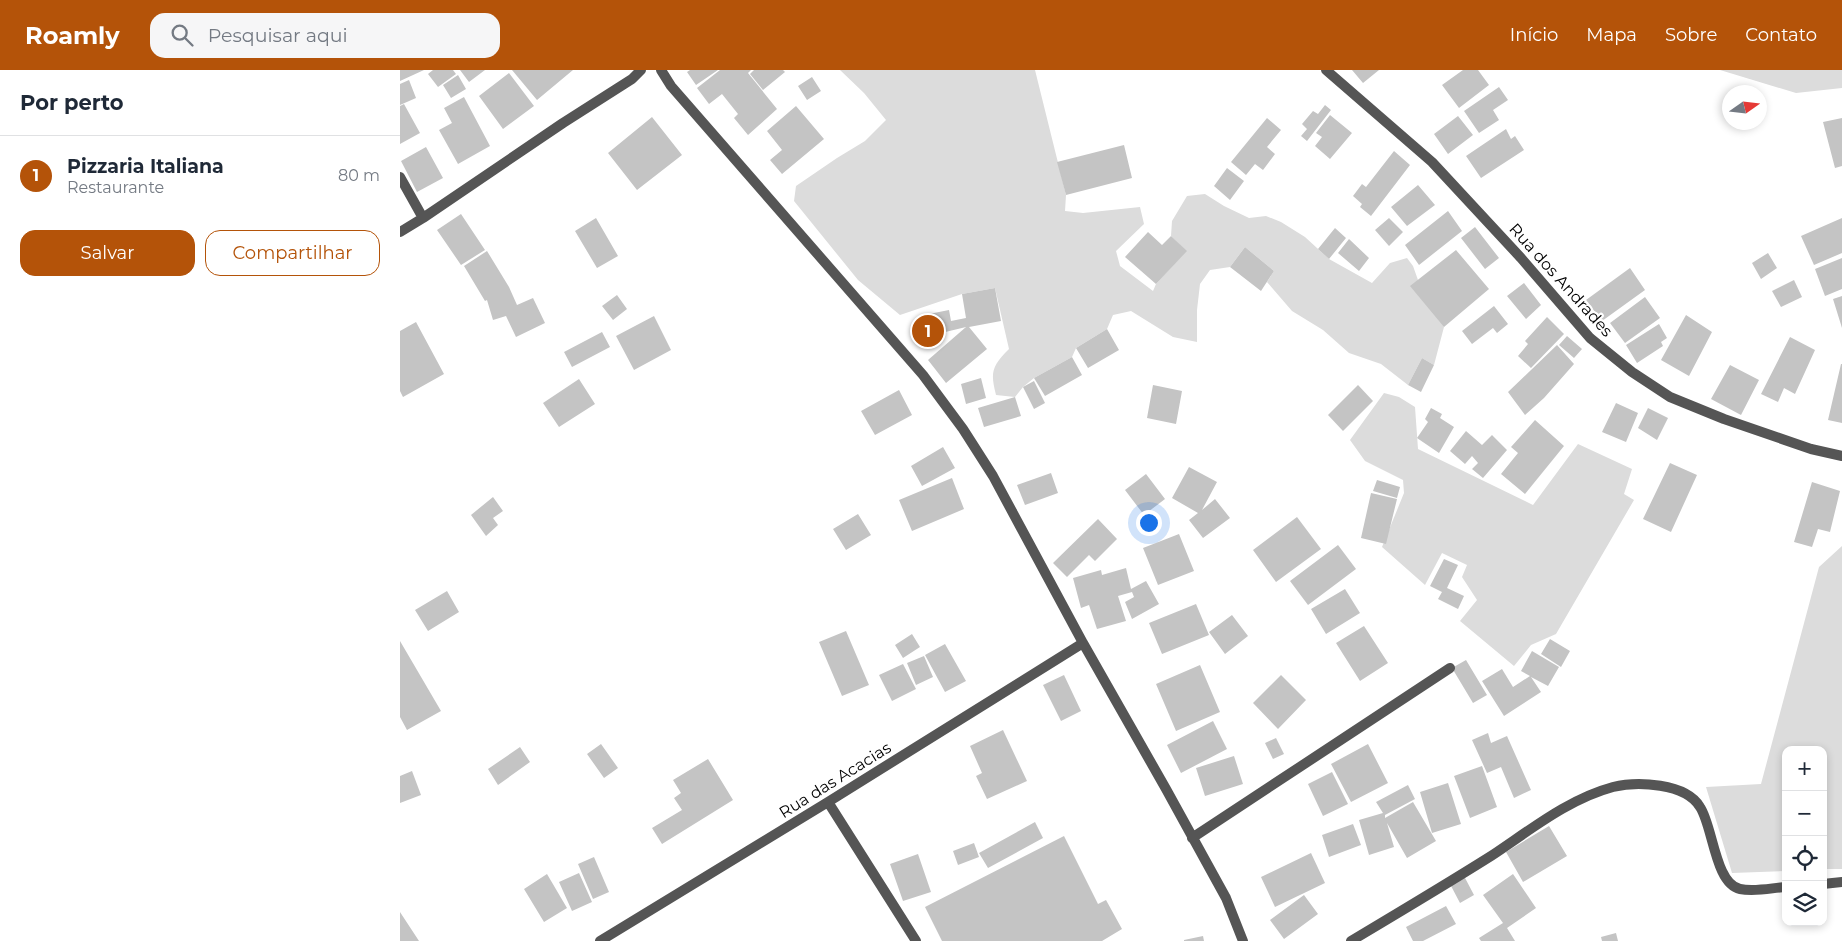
<!DOCTYPE html>
<html lang="pt">
<meta charset="utf-8">
<style>
body{margin:0;font-family:Montserrat,sans-serif;background:#f6f6f7;color:#1f2937}
.controls{position:absolute;right:15px;bottom:15px;display:grid;overflow:hidden;border-radius:10px;box-shadow:0 2px 8px #0003}
.controls button{width:45px;height:45px;display:grid;place-items:center;padding:0;border:0;border-bottom:1px solid #e0e1e3;background:#fff;color:#1f2937;font:25px sans-serif}
.compass{position:absolute;left:1322px;top:15px;width:45px;height:45px;border-radius:50%;background:#fff;box-shadow:0 2px 8px #0003;rotate:76deg}
.you{position:absolute;left:748px;top:452px;width:18px;height:18px;margin:-12px;border:4px solid #fff;border-radius:50%;background:#1a73e8;box-shadow:0 0 0 8px #1a73e833}
.badge{display:grid;place-items:center;width:32px;height:32px;border-radius:50%;background:#b45309;color:#fff;font-size:16px;font-weight:700}
.pin{position:absolute;translate:-50% -50%;border:2px solid #fff;box-shadow:0 1px 5px #0006}
.list{margin:0;padding:0;list-style:none}
h2{display:flex;justify-content:space-between;align-items:center;height:65px;margin:0;padding:0 20px;font-size:21px}
h2 small{font-size:16px;font-weight:400;color:#747a83}
.list li{display:grid;grid-template-columns:32px 1fr auto;gap:15px;align-items:center;box-sizing:border-box;height:80px;padding:0 20px;border-top:1px solid #e0e1e3}
.list b{display:block;font-size:19px;white-space:nowrap}
.list p{margin:0;font-size:16px;white-space:nowrap;color:#747a83}
.list em{font-size:16px;font-style:normal;color:#747a83}
.actions{display:flex;gap:10px;padding:15px 20px}
.actions a{flex:1;padding:11px 0;border:1px solid #b45309;border-radius:15px;text-align:center;font-size:18px;color:#b45309}
.actions .main{background:#b45309;color:#fff}
.icon{flex:none;width:28px;height:28px;fill:none;stroke:currentColor;stroke-width:2;stroke-linecap:round;stroke-linejoin:round}
.map{position:relative;flex:none;width:1442px;height:871px;overflow:hidden}
header{display:flex;align-items:center;gap:30px;box-sizing:border-box;height:70px;padding:0 25px;background:#b45309;color:#fff}
header strong{font-size:24px}
nav{display:flex;gap:28px;margin-inline-start:auto;font-size:18px}
.search{width:350px;height:45px;background:#f6f6f7;display:flex;align-items:center;gap:12px;box-sizing:border-box;padding:0 18px;border-radius:15px;color:#747a83;font-size:19px}
main{display:flex}
aside{flex:1;background:#fff}
.map>svg:first-child{display:block}
</style>
<header>
<strong>Roamly</strong>
<div class="search"><svg class="icon" aria-label="search" viewBox="0 0 24 24"><circle cx="10" cy="10" r="6"/><path d="M15 15l6 6"/></svg>Pesquisar aqui</div>
<nav><a>Início</a><a>Mapa</a><a>Sobre</a><a>Contato</a></nav>
</header>
<main>
<aside>
<h2>Por perto<small></small></h2>
<ul class="list">
<li><span class="badge">1</span><div><b>Pizzaria Italiana</b><p>Restaurante</p></div><em>80 m</em></li>
</ul>
<div class="actions"><a class="main">Salvar</a><a>Compartilhar</a></div>
</aside>
<div class="map">
<svg width="1442" height="871" viewBox="0 0 1442 871">
<rect width="100%" height="100%" fill="#fff"/>
<path fill="#dcdcdc" d="M440,0h195l31,125 -1,16 18,2 57,-6 4,17 -28,27 4,15 33,25 3,-7 30,-33 -15,-15 1,-15 15,-25 18,-2 19,12 25,12 17,-2 15,6 24,15 24,22 43,24 18,-20 17,-5 6,8 5,14 26,47 -10,38 -12,-7 -14,27 -27,-21 -32,-11 -26,-23 -31,-19 -25,-29 7,-11 -29,-24 -15,20 -20,3 -10,14 -3,26v32l-24,-5 -42,-26 -18,4 -6,14 -31,19 -4,9 -38,21 -11,9 -8,10 -19,-2c-6,-23 -4,-29 13,-46l-14,-61 -33,6 -62,21 -42,-35 -64,-79 2,-15 41,-28 28,-17 21,-21 -22,-27z
M1320,0h122v18l-46,5z
M984,323l15,4 16,10 3,42 115,56 45,-61 54,25 -8,25 10,6 -78,134 -25,11 -17,21 -54,-45 17,-21 -15,-23 5,-12 -25,-12 -17,32 -43,-38 22,-54 -1,-13 -38,-19 -15,-21z
M1442,476v323h-19v-119h-37v121l-54,2 -26,-86 55,-3 58,-217z"/>
<path fill="#c4c4c4" d="M0,0h24l-24,11z
M33,0h20l3,4 -18,13 -10,-13z
M60,0h25l-16,12z
M112,0h61l-36,30z
M290,0h28l-22,15 -9,-13z
M320,0h31l-3,3 29,36 -29,26 -14,-17 4,-4 -16,-20 -13,10 -12,-16z
M354,0h29l2,2 -22,18 -13,-16z
M952,0h27l-16,13z
M1063,0h15l11,15 -30,23 -17,-23z
M109,3l25,33 -31,23 -24,-33z
M58,5l8,14 -15,9 -8,-13z
M412,7l9,14 -14,9 -9,-14z
M9,10l7,18 -16,7v-21z
M1099,17l9,13 -15,10 6,10 -20,13 -15,-22z
M64,27l26,49 -32,18 -19,-34 13,-7 -8,-15z
M4,34l16,29 -20,11v-38z
M925,35l6,5 -24,31 -6,-5 6,-7 -5,-5 11,-13 5,3z
M396,36l28,33 -42,35 -12,-14 12,-10 -15,-19z
M930,45l22,18 -22,26 -15,-13 7,-9 -6,-4z
M1058,46l15,19 -25,19 -14,-20z
M252,47l30,38 -45,35 -29,-37z
M867,48l14,12 -14,17 8,7 -12,16 -8,-6 -9,11 -15,-13z
M1442,48v48l-7,2 -12,-46z
M1106,59l5,10 4,-3 9,14 -43,28 -15,-22z
M724,75l8,33 -66,17 -9,-33z
M26,77l17,31 -26,14 -16,-31z
M994,81l16,14 -39,51 -11,-9 2,-3 -9,-8 9,-12 4,3z
M827,98l17,13 -14,19 -16,-14z
M1018,115l17,20 -28,21 -16,-19z
M1048,141l14,20 -43,34 -14,-20z
M61,144l24,36 -24,15 -24,-35z
M196,148l22,38 -21,12 -22,-37z
M989,148l14,14 -14,14 -14,-16z
M1442,148v35l-28,12 -13,-29z
M1075,157l24,31 -14,11 -24,-31z
M935,158l11,10 -17,21 -11,-10z
M748,162l14,13 9,-9 16,15 -31,33 -31,-27z
M949,169l20,19 -10,13 -21,-18z
M845,177l29,24 -13,20 -31,-24z
M1056,180l33,39 -45,38 -34,-41z
M87,181l22,36 8,18 16,-7 12,25 -29,14 -10,-21 -13,4 -6,-20 -2,1 -21,-35z
M1368,183l9,15 -16,11 -9,-16z
M1442,188v31l-17,7 -10,-27z
M1230,198l15,22 -43,31 -16,-21z
M1394,210l8,17 -21,10 -9,-16z
M1124,213l17,22 -15,14 -19,-23z
M595,218l6,33 -32,6 18,22 -41,34 -18,-23 38,-33 -33,8 -4,-21 20,-4 2,11 15,-3 -4,-24z
M217,225l10,14 -14,11 -11,-14z
M1442,226v32l-9,-29z
M1245,227l15,21 -35,25 -15,-20z
M1094,236l14,18 -11,9 -4,-5 -21,16 -10,-13z
M1286,245l26,17 -23,44 -28,-16z
M254,246l17,34 -37,20 -18,-34z
M1147,247l17,17 -33,34 -13,-12 10,-12 -3,-3z
M16,252l28,52 -41,23 -3,-6v-60z
M1259,254l8,14 -6,4 2,4 -26,17 -11,-18z
M707,259l12,21 -31,18 -12,-20z
M202,262l8,15 -38,20 -8,-15z
M1167,266l15,13 -8,9 -15,-13z
M1390,267l25,13 -20,44 -11,-6 -6,14 -17,-8z
M1157,275l17,19 -30,34 -19,17 -17,-23z
M672,287l10,18 -37,21 -11,-18z
M1022,288l12,7 -13,27 -13,-7z
M1441,294h1v59l-14,-3z
M1330,295l29,15 -18,35 -30,-16z
M581,308l5,20 -20,6 -5,-20z
M179,309l16,25 -36,23 -16,-24z
M634,311l11,22 -11,6 -11,-22z
M753,315l29,6 -6,33 -29,-6z
M958,315l15,16 -30,30 -15,-16z
M499,320l13,25 -37,20 -14,-24z
M615,327l6,19 -37,11 -6,-19z
M1216,333l22,10 -12,29 -24,-10z
M1031,338l11,6 -2,4 14,9 -15,26 -22,-15 11,-16 -3,-3z
M1248,338l20,10 -11,22 -19,-12z
M1135,350l29,26 -39,48 -24,-20 17,-21 -7,-6z
M1066,361l16,14 10,-10 15,15 -24,28 -11,-9 6,-6 -6,-7 -7,8 -15,-13z
M543,377l12,21 -33,18 -11,-20z
M1270,393l27,12 -26,57 -28,-13z
M789,397l28,15 -15,28 13,-11 15,19 -27,20 -14,-18 9,-7 -26,-15z
M651,403l7,20 -33,12 -8,-20z
M746,404l19,25 -21,16 -19,-25z
M552,408l12,31 -52,22 -13,-31z
M977,410l23,7 -3,11 -24,-7z
M1412,412l28,9 -10,41 -12,-3 -6,18 -18,-5z
M971,423l26,6 -11,45 -25,-6z
M93,427l10,14 -10,7 5,7 -12,11 -15,-21z
M458,444l13,21 -25,15 -13,-21z
M897,447l24,32 -45,33 -23,-32z
M698,449l19,20 -22,22 -6,-6 -22,22 -14,-14z
M779,464l15,37 -36,14 -15,-37z
M938,475l18,24 -48,36 -18,-24z
M1044,489l14,6 -11,23 17,8 -6,13 -20,-10 4,-7 -12,-6z
M726,498l5,21 15,-8 13,23 -27,15 -7,-17 9,-5 -2,-5 -14,4 8,25 -29,8 -8,-24 -8,3 -8,-30 28,-8 1,5z
M945,519l15,24 -34,21 -15,-25z
M47,521l12,21 -31,19 -13,-21z
M796,534l13,31 -47,19 -13,-31z
M832,545l16,21 -23,18 -16,-22z
M964,556l24,37 -28,18 -24,-38z
M446,561l23,54 -27,11 -23,-54z
M512,564l8,13 -17,11 -8,-13z
M1150,569l20,12 -9,16 -20,-13z
M0,571l41,70 -34,19 -7,-13z
M545,574l21,37 -21,11 -20,-37z
M1132,581l27,16 -11,19 -17,-9 10,15 -37,24 -22,-35 20,-12 11,18 17,-11 -9,-5z
M524,586l9,21 -17,8 -9,-22z
M1066,590l21,35 -14,8 -21,-35z
M503,594l13,25 -24,12 -13,-26z
M800,595l20,47 -44,19 -20,-47z
M664,605l17,36 -20,10 -18,-36z
M881,605l25,25 -28,29 -25,-26z
M813,651l14,28 -46,24 -14,-28z
M603,660l24,51 -40,18 -11,-23 6,-3 -12,-27z
M1088,663l3,10 16,-7 24,54 -17,8 -13,-31 -14,6 -15,-33z
M876,668l8,16 -11,5 -8,-16z
M201,674l17,24 -14,10 -17,-24z
M968,674l20,39 -37,19 -20,-38z
M120,677l10,15 -32,23 -10,-16z
M834,686l9,28 -38,12 -9,-28z
M308,689l25,41 -71,44 -10,-16 30,-18 -8,-12 7,-5 -8,-13z
M1082,696l15,41 -27,11 -16,-42z
M12,701l9,24 -21,8v-27z
M932,702l16,32 -25,12 -15,-32z
M1048,713l13,41 -29,9 -12,-41z
M1008,715l7,14 -30,16v3l28,-16 23,39 -29,17 -20,-35 7,24 -25,8 -10,-35 24,-7 -7,-11z
M635,752l8,16 -55,30 -9,-15z
M953,754l8,21 -32,12 -7,-22z
M1149,756l18,30 -44,26 -17,-30z
M664,766l34,68 8,-4 16,29 -20,12h-160l-17,-34z
M574,773l5,14 -21,8 -5,-14z
M911,783l14,30 -50,24 -14,-30z
M518,784l13,38 -28,9 -13,-37z
M194,787l15,35 -16,7 -15,-35z
M179,803l13,29 -20,9 -13,-29z
M147,804l20,34 -23,14 -20,-33z
M1113,804l23,34 -29,20 8,13h-34l-2,-3 24,-15 -20,-28z
M1064,806l10,19 -14,8 -10,-19z
M904,825l14,19 -34,25 -14,-19z
M1046,836l10,18 -33,17h-10l-7,-14z
M0,842l19,29h-19z
M1216,863l2,8h-16l-1,-4z
M803,866l1,5h-20v-1z"/>
<g fill="none" stroke-linecap="round" stroke-linejoin="round">
<path stroke="#555" stroke-width="10" d="M261,0l10,16 252,289 40,54 30,47 90,167 83,146 60,109 17,43
M926,0l106,92 89,96 69,80 42,34 38,25 54,22 87,30 31,7
M0,107l23,41
M0,162l23,-14 140,-95 69,-44 9,-9
M428,732l88,139
M792,768l258,-170
M1423,814l19,-2
M200,871l228,-139 255,-159
M951,871c47,-28 94,-56 140,-85 38,-25 77,-57 122,-69 24,-6 73,-4 87,20 13,19 15,77 40,82 15,3 31,-1 46,-2"/>
</g>
<g text-anchor="middle" dominant-baseline="central" stroke-width="4.5" stroke-linejoin="round" paint-order="stroke">
<g font-size="16" fill="#000" stroke="#fff">
<text transform="translate(1161 210) rotate(48)">Rua dos Andrades</text>
<text transform="translate(435 710) rotate(-32)">Rua das Acacias</text>
</g>
</g>
</svg>
<div class="controls">
<button>+</button>
<button>−</button>
<button><svg class="icon" aria-label="locate" viewBox="0 0 24 24"><circle cx="12" cy="12" r="6"/><path d="M12 2v4M12 18v4M2 12h4M18 12h4"/></svg></button>
<button><svg class="icon" aria-label="layers" viewBox="0 0 24 24"><path d="M12 4l9 5-9 5-9-5zM3 14l9 5 9-5"/></svg></button>
</div>
<svg class="compass" viewBox="-18 -18 36 36"><path d="M0-13l5 13h-10z" fill="#e53935"/><path d="M0 13l5-13h-10z" fill="#747a83"/></svg>
<div class="you"></div>
<div class="pin badge" style="left:528px;top:261px">1</div>
</div>
</main>
